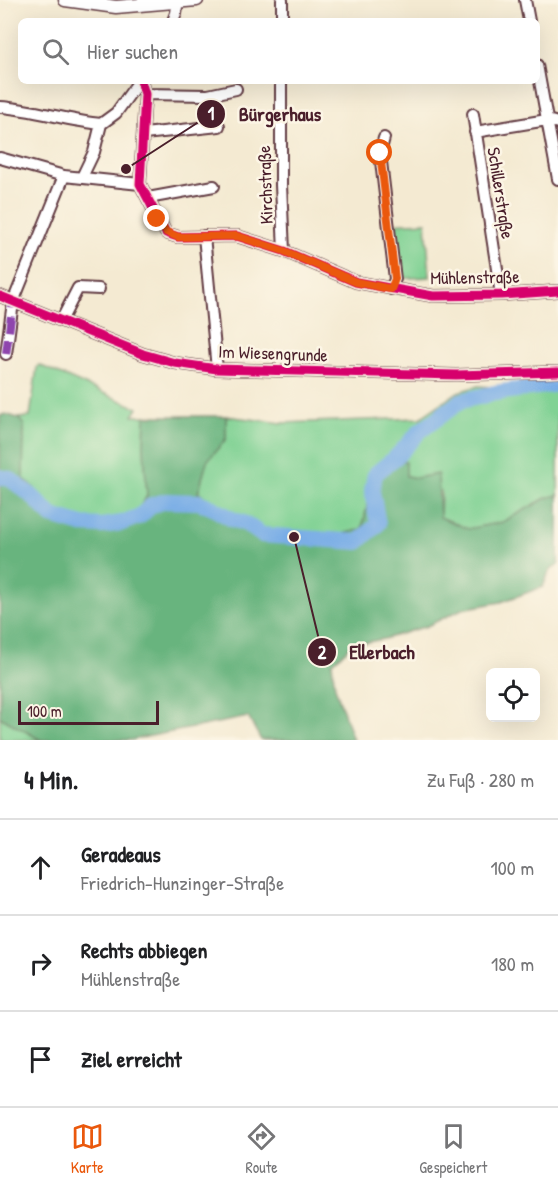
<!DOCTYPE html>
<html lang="de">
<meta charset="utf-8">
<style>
body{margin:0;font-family:"Patrick Hand",sans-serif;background:#f6f6f6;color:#202124}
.controls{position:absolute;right:18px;bottom:18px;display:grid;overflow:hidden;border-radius:9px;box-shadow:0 6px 24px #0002}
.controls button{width:54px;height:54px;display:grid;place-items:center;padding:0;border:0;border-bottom:2px solid #e0e0e0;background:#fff;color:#202124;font:30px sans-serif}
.scale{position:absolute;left:18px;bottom:15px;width:141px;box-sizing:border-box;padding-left:6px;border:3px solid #4a1f2b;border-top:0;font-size:16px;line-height:21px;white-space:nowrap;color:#4a1f2b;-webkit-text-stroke:4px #fcf5e5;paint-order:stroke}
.stop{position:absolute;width:18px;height:18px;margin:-14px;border:4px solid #ea580c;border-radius:50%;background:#fff}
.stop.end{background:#ea580c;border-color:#fff;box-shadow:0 2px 6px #0008}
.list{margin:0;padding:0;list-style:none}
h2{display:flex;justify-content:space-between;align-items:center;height:78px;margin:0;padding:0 24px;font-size:26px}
h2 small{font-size:20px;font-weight:400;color:#757577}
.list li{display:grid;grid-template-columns:39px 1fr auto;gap:18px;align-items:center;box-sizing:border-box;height:96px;padding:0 24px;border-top:2px solid #e0e0e0}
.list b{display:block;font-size:22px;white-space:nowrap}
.list p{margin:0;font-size:20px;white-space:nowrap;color:#757577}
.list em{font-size:20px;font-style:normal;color:#757577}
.icon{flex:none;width:33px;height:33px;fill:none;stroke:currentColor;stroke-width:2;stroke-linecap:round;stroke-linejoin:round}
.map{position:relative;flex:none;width:558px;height:740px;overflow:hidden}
.search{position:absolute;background:#fff;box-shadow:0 6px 24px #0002;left:18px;right:18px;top:18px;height:66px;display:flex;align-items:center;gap:15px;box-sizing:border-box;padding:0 21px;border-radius:9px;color:#757577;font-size:22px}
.sheet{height:366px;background:#fff}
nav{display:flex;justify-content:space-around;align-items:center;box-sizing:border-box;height:84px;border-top:2px solid #e0e0e0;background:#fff;font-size:16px;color:#757577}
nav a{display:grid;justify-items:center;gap:3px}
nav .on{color:#ea580c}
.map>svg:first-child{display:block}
</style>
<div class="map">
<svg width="558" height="740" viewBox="0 0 558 740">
<rect width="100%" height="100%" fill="#fcf5e5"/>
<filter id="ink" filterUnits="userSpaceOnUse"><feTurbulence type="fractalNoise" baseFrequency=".0167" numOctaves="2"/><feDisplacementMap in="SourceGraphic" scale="12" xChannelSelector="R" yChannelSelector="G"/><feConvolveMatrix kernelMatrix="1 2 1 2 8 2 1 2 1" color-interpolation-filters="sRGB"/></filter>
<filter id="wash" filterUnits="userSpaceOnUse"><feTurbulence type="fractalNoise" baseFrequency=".008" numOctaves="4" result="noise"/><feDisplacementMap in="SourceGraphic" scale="24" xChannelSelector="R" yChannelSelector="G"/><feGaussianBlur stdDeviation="1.35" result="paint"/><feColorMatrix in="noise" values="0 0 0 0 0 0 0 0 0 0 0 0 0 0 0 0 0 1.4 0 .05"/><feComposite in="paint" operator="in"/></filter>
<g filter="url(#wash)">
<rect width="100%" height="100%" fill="#f4ead2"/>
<path fill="#81d294" stroke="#667860" stroke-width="1.5" d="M426,222l4,55 -35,2 -6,-55z
M39,365l99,43 -5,8h12l-1,31 3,49 -10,17 -26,8 -26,-1 -35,-12 -16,-20 -11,-10 1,-53 -6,-7 12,-1 7,-50z
M558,380v115l-12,3 -43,24 -35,7 -28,-12 1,-26 -25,-13 -10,-2 -39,11v20l-5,22 -19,5 -83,-5 -62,-36 9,-32 19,-22v-23l56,7 138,-5 38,-26 20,-6 25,2z
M0,717l41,23h-41z"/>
<path fill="#68b47e" stroke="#596a54" stroke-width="1.5" d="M5,414l13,4 6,7 -1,53 11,10 16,20 35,12 26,1 25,-8 11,-17 -3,-49 1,-31h81v23l-19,22 -9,32 62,36 83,5 19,-5 5,-22v-20l3,-12 9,-9 14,-7 13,3v14l10,2 22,-4 2,43 28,12 35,-7 43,-24 12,-3v69l-9,8 -6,15 -42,15 -39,7 -35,17 -43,13 -32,6 -20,18 3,24 18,53h-92l-13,-23 -117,23h-90l-41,-23v-301z"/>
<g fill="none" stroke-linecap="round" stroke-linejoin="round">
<path stroke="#79ade6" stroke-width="16" d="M0,477l10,2 21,16 21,21 30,9 20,1 20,-3 18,-7 12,-11 14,-4 33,1 14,6 19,11 14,5 16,11 96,7 20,-18 -6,-33 3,-17 21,-17 24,-26 41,-30 34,-8 63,-9"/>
</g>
</g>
<g filter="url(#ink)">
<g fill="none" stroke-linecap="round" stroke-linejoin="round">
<g stroke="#643d44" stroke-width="14">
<path id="minor" d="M282,0v21
M525,0l4,21
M173,21l3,-8 2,-13
M537,65l21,114
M141,81l4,13 -5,90 26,49 12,4 59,-1 47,15 72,31 77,14 68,-1 57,-4
M281,81v104l3,66
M145,94l63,1 28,-6
M0,107c34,2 67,14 101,17
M473,114l28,181
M475,132l72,-12 11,3
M144,134l75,-8
M384,138l-4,15 15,126 -4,10
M0,158l64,18 76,8
M82,177l12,-25 7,-28 15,-11 23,-32
M148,198l66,-12
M204,236l13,133
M0,296l143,58 32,9 42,6 239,6 102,-3
M61,321l17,-33 21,1
M6,354l7,-52 51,-126"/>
</g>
<g stroke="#643d44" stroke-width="15">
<path id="tertiary" d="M65,0l51,7 81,-7"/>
</g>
<use href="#minor" stroke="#fff" stroke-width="10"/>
<use href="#tertiary" stroke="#fff" stroke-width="12"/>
<path stroke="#8e44ad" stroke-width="8" stroke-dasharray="15 8" stroke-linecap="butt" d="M6,354l7,-52"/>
<g stroke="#fcf5e5" stroke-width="13">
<path id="cycleway" d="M141,81l4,13 -5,90 26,49 12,4 59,-1 47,15 72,31 77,14 68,-1 57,-4
M0,296l143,58 32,9 42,6 239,6 102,-3"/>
</g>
<use href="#cycleway" stroke="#d6006c" stroke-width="9"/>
</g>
</g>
<g fill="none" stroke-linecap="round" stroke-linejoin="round" filter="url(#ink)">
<path stroke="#ea580c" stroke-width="8" d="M157,219l9,13 12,5 59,-1 47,15 72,31 35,7 4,-10 -15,-126"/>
</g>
<g text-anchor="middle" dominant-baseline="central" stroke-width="5" stroke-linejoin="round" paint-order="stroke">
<g font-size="18" fill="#4a1f2b" stroke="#fcf5e5">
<text transform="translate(265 185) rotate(-92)">Kirchstraße</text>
<text transform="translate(501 193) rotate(81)">Schillerstraße</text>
<text transform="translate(475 277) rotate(-1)">Mühlenstraße</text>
<text transform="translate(273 353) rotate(2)">Im Wiesengrunde</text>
</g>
</g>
<path fill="none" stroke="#4a1f2b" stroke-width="2" d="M126 169L211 114M294 537L322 652"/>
<g fill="#4a1f2b" stroke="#fcf5e5" stroke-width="2">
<circle cx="126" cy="169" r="6"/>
<circle cx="294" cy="537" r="6"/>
<circle cx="211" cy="114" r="15"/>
<circle cx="322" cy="652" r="15"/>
</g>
<g font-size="18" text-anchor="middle" font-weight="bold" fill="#fff">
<text x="211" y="120">1</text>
<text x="322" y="659">2</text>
</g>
<g font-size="20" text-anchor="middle" font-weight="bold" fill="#4a1f2b" stroke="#fcf5e5" stroke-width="5" stroke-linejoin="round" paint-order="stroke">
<text x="280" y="121">Bürgerhaus</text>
<text x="382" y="659">Ellerbach</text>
</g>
</svg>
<div class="controls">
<button><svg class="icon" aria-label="locate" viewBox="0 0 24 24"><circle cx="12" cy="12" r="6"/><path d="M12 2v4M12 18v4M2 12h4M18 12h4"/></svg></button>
</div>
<div class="scale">100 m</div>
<div class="stop" style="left:380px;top:153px"></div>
<div class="stop end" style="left:157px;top:219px"></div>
<div class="search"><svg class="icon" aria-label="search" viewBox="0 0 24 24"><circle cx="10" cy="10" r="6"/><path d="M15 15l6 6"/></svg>Hier suchen</div>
</div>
<section class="sheet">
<h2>4 Min.<small>Zu Fuß · 280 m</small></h2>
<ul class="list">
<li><svg class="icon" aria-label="ahead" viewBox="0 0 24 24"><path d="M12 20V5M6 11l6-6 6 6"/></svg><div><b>Geradeaus</b><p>Friedrich-Hunzinger-Straße</p></div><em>100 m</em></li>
<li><svg class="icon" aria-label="right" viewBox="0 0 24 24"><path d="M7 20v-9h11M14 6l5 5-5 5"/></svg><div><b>Rechts abbiegen</b><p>Mühlenstraße</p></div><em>180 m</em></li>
<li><svg class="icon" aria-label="arrive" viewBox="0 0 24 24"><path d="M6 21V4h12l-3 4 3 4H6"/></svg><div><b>Ziel erreicht</b></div></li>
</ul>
</section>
<nav>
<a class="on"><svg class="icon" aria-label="map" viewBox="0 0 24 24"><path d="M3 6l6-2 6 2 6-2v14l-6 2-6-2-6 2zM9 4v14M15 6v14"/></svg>Karte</a>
<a><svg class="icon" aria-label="directions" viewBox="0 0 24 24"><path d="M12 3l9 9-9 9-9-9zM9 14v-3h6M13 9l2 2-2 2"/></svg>Route</a>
<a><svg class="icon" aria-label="saved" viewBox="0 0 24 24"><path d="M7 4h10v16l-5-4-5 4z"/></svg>Gespeichert</a>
</nav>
